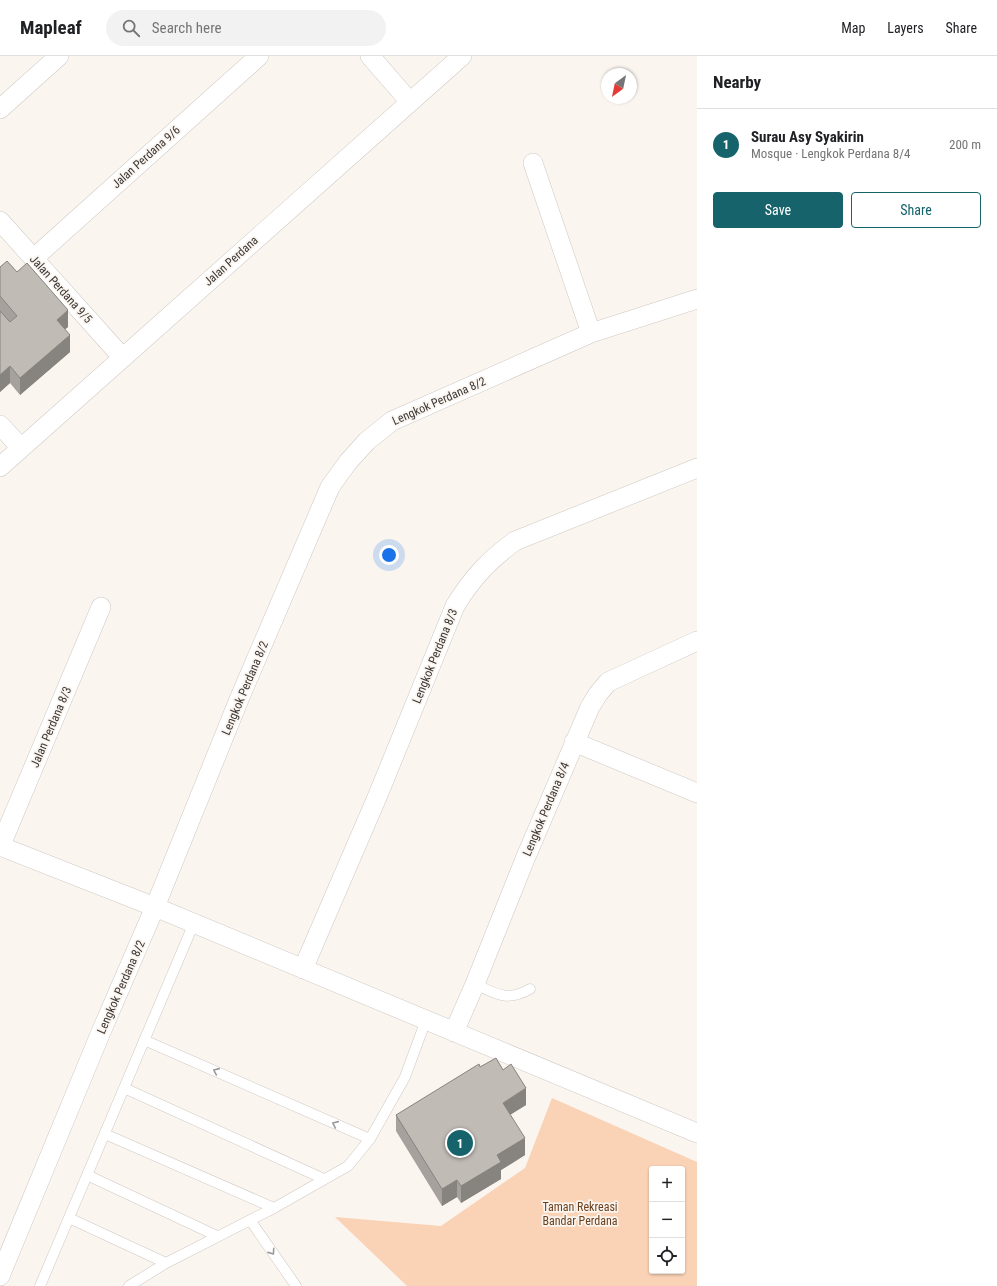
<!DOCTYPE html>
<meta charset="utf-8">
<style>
body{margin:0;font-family:"Roboto Condensed",sans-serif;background:#f2f2f2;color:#202124}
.controls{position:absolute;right:12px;bottom:12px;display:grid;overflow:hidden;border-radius:4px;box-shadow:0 1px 3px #0004}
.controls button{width:36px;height:36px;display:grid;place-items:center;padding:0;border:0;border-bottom:1px solid #e0e0e0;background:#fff;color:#202124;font:20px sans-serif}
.compass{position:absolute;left:601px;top:12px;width:36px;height:36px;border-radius:50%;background:#fff;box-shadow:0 1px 3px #0004;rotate:213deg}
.you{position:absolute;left:389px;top:499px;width:14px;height:14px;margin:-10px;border:3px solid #fff;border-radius:50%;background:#1a73e8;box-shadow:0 0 0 6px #1a73e833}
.badge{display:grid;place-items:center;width:26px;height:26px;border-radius:50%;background:#16636c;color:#fff;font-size:13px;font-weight:700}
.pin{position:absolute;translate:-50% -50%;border:2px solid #fff;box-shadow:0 1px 4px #0006}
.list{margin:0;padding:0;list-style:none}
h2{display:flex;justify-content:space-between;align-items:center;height:52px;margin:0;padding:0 16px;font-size:17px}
h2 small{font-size:13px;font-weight:400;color:#757577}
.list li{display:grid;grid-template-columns:26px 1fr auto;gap:12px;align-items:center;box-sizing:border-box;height:72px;padding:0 16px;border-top:1px solid #e0e0e0}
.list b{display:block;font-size:15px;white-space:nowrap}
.list p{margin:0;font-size:13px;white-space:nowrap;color:#757577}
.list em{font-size:13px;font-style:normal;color:#757577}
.actions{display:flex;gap:8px;padding:12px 16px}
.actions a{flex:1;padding:9px 0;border:1px solid #16636c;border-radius:4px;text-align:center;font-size:14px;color:#16636c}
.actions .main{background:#16636c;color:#fff}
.icon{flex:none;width:22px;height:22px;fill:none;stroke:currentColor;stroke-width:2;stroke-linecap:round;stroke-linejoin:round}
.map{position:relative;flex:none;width:697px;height:1230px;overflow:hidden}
header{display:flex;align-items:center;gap:24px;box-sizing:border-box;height:56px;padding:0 20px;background:#fff;border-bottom:1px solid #e0e0e0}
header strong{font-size:19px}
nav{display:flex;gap:22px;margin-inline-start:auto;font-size:14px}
.search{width:280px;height:36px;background:#f2f2f2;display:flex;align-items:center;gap:10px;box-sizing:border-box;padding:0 14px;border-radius:22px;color:#757577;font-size:15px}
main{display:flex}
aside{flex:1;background:#fff}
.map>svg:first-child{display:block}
</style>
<header>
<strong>Mapleaf</strong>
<div class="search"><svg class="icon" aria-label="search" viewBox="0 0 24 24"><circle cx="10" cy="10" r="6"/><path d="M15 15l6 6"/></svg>Search here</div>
<nav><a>Map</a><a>Layers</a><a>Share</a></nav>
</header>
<main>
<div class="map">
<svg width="697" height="1230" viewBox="0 0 697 1230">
<rect width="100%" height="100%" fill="#fbf5f0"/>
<path fill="#fad2b5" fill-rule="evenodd" d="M552,1042l145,64v124h-290l-72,-69 106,9 84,-58zM652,1113h30v102h-30z"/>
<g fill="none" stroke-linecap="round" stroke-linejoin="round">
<g stroke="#cfc8c4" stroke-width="11">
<path id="lane" d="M475,928c21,10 32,18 55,5
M144,984l226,99
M124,1032l200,91
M105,1078l169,74
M87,1119l130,61
M69,1162l97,45
M250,1164l46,66
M40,1230l154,-363
M129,1230l37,-23 108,-55 74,-42 22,-27 35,-62 21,-57"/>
</g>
<g stroke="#cfc8c4" stroke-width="20">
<path id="street" d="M370,0l40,46
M0,53l59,-53
M533,107l58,170
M0,165l123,137
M34,202l225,-202
M0,369l21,23
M0,411l462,-411
M574,686l123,51
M0,790l155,61 542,226
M0,791l101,-240
M303,913l75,-174 77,-189c17,-28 34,-46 60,-65l182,-73
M454,976l21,-48 50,-125 65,-152 8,-13 10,-12 89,-41
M0,1220l101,-244 54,-125 85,-210 90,-210 18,-25 19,-21 25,-20 199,-88 106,-34"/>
</g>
<use href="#lane" stroke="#fff" stroke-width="10"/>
<use href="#street" stroke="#fff" stroke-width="19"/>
</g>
<path fill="#a6a19d" d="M0,211l17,5 51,55 -3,2 5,23 -50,43 -10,-12 -10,9z
M526,1049l-16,10 15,40 -24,15v9l-40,24 -4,-6 -15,9 -46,-75v-16z"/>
<path fill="#87837f" d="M68,254v17l-11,9v-16z
M70,279v17l-50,43v-17z
M10,310v17l-10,9v-17z
M526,1032v17l-23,14v-16z
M525,1082v17l-24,15v9l-40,24v-17l36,-31z
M457,1124v17l-15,9v-17z"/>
<path fill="#c1bbb6" stroke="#87837f" d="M7,205l10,11 10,-9 41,47 -11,10 13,15 -50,43 -10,-12 -10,9v-64l10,11 7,-6 -17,-20v-29z
M496,1002l7,12 8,-6 15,24 -23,15 22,35 -28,17 4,7 -40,24 -4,-6 -15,9 -46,-74 83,-51 1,3z"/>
<defs><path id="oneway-chevron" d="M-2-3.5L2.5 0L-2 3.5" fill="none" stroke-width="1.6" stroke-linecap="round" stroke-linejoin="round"/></defs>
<g stroke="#9c9a9a">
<use href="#oneway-chevron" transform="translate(216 1015) rotate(-156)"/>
<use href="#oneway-chevron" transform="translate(335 1068) rotate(-156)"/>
<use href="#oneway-chevron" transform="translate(272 1196) rotate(55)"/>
</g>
<g text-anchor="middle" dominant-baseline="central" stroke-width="3.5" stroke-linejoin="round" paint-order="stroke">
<g font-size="12" fill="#393635" stroke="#fbf5f0">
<text transform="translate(146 101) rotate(-42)">Jalan Perdana 9/6</text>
<text transform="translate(231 205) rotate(-42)">Jalan Perdana</text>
<text transform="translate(61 233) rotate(48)">Jalan Perdana 9/5</text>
<text transform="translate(439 345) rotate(-24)">Lengkok Perdana 8/2</text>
<text transform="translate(435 600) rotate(-68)">Lengkok Perdana 8/3</text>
<text transform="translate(245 632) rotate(-67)">Lengkok Perdana 8/2</text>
<text transform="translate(51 671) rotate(-67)">Jalan Perdana 8/3</text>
<text transform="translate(546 753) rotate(-67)">Lengkok Perdana 8/4</text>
<text transform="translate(121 931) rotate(-66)">Lengkok Perdana 8/2</text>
</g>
<g font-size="12" fill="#6a3e1b" stroke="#fbf5f0">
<text x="580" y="1151">Taman Rekreasi<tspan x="580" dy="14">Bandar Perdana</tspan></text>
</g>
</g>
</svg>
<div class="controls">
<button>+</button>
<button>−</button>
<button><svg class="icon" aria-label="locate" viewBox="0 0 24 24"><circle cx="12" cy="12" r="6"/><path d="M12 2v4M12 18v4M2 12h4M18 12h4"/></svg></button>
</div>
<svg class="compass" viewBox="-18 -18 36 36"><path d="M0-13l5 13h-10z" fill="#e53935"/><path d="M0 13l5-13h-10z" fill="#757577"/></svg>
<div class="you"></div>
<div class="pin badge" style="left:460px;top:1087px">1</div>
</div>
<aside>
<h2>Nearby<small></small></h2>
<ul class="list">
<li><span class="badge">1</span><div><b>Surau Asy Syakirin</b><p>Mosque · Lengkok Perdana 8/4</p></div><em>200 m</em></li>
</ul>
<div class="actions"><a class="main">Save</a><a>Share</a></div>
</aside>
</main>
